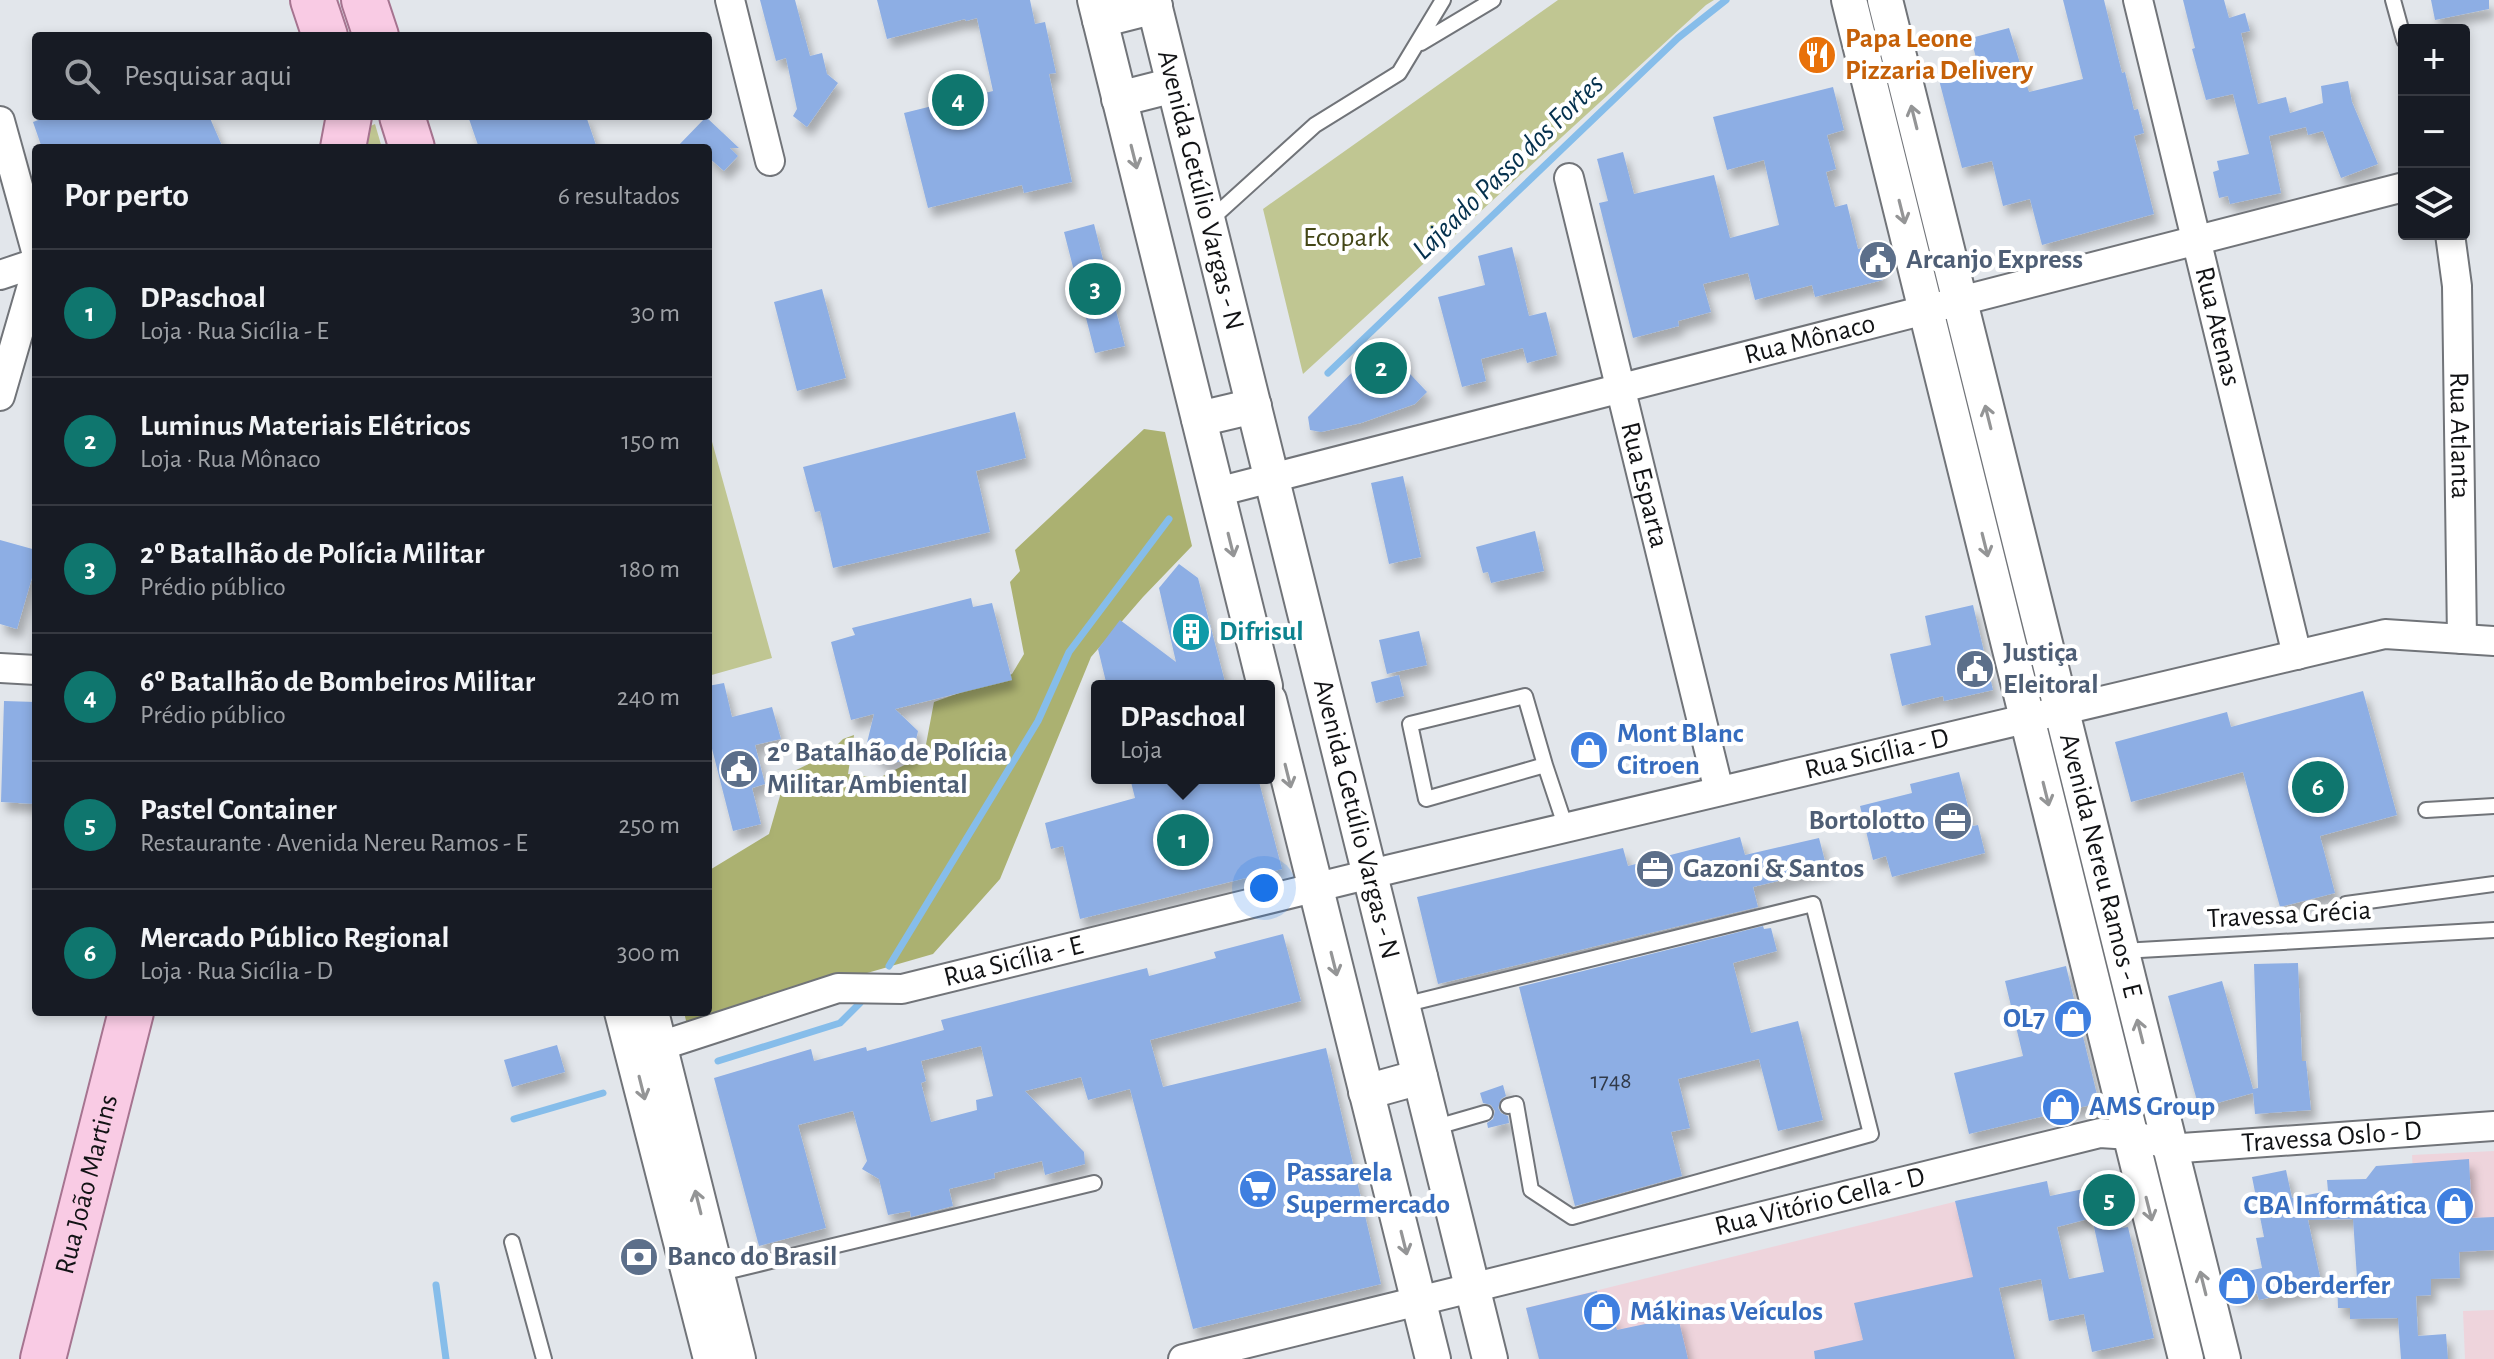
<!DOCTYPE html>
<html lang="pt">
<meta charset="utf-8">
<style>
body{margin:0;font-family:"Alegreya Sans",sans-serif;background:#20242c;color:#f1f3f6}
.controls{position:absolute;right:24px;top:24px;display:grid;overflow:hidden;border-radius:8px;box-shadow:0 4px 12px #0003}
.controls button{width:72px;height:72px;display:grid;place-items:center;padding:0;border:0;border-bottom:2px solid #363941;background:#171b24;color:#f1f3f6;font:40px sans-serif}
.you{position:absolute;left:1264px;top:888px;width:28px;height:28px;margin:-20px;border:6px solid #fff;border-radius:50%;background:#1a73e8;box-shadow:0 0 0 12px #1a73e833}
.badge{display:grid;place-items:center;width:52px;height:52px;border-radius:50%;background:#0f766e;color:#fff;font-size:26px;font-weight:700}
.pin{position:absolute;translate:-50% -50%;border:4px solid #fff;box-shadow:0 2px 8px #0006}
.popup{position:absolute;left:1091px;top:680px;width:184px;height:104px;box-sizing:border-box;display:grid;place-content:center;border-radius:8px;background:#171b24;filter:drop-shadow(0 2px 6px #0005);font-size:26px;white-space:nowrap;color:#9ea1a6}
.popup b{font-size:30px;color:#f1f3f6}
.popup::after{content:'';position:absolute;left:50%;top:100%;margin-left:-16px;border:16px solid transparent;border-top-color:#171b24}
.list{margin:0;padding:0;list-style:none}
h2{display:flex;justify-content:space-between;align-items:center;height:104px;margin:0;padding:0 32px;font-size:34px}
h2 small{font-size:26px;font-weight:400;color:#9ea1a6}
.list li{display:grid;grid-template-columns:52px 1fr auto;gap:24px;align-items:center;box-sizing:border-box;height:128px;padding:0 32px;border-top:2px solid #363941}
.list b{display:block;font-size:30px;white-space:nowrap}
.list p{margin:0;font-size:26px;white-space:nowrap;color:#9ea1a6}
.list em{font-size:26px;font-style:normal;color:#9ea1a6}
.icon{flex:none;width:44px;height:44px;fill:none;stroke:currentColor;stroke-width:2;stroke-linecap:round;stroke-linejoin:round}
.map{position:relative;flex:none;width:2494px;height:1359px;overflow:hidden}
.search{position:absolute;background:#171b24;box-shadow:0 4px 12px #0003;left:32px;top:32px;width:680px;height:88px;display:flex;align-items:center;gap:20px;box-sizing:border-box;padding:0 28px;border-radius:8px;color:#9ea1a6;font-size:30px}
.panel{position:absolute;background:#171b24;box-shadow:0 4px 12px #0003;left:32px;top:144px;width:680px;height:872px;border-radius:8px}
.map>svg:first-child{display:block}
</style>
<div class="map">
<svg width="2494" height="1359" viewBox="0 0 2494 1359">
<defs>
<filter id="shadow"><feDropShadow dx="5" dy="9" stdDeviation="4" flood-color="#0004"/></filter>
</defs>
<rect width="100%" height="100%" fill="#e2e6eb"/>
<path fill="#eed4dc" d="M2494,1151v99l-76,5 -6,-100z
M1978,1196l37,163h-476l-13,-51z
M2494,1310v49h-29l-2,-48z"/>
<path fill="#c0c692" d="M1558,0h156l-8,5 -403,369 -40,-165z
M375,124l7,24h-22l4,-19z
M711,438l61,220 -64,18v-237z"/>
<path fill="#abb171" d="M1144,429l21,3 27,114 -49,51 -52,60 -91,222 -67,75 -246,71 -3,-13h24v-141l61,-37 17,-59 41,-20 16,-16 11,-4 -6,39 31,4 45,-23 10,-53 78,-28 12,-20 -14,-72 10,-11 -5,-21z"/>
<g fill="none" stroke-linecap="round" stroke-linejoin="round">
<path stroke="#86bdea" stroke-width="7" d="M1328,373l350,-335 48,-38
M889,966l149,-245 31,-69 100,-133
M718,1061l122,-38 20,-20
M514,1119l89,-26
M436,1285l10,74"/>
</g>
<path fill="#8daee4" fill-rule="evenodd" filter="url(#shadow)" d="M760,0h35l15,56 12,-3 5,21 11,9 -31,44 -14,-11 4,-7 -11,-51 -10,3z
M877,0h153l5,24 10,-2 11,51 -7,1 23,108 -48,11 -2,-8 -94,23 -24,-95 89,-22 -16,-73 -11,3 -1,-2 -78,20z
M2063,0h41l18,73 3,-1 9,38 4,-1 6,24 -10,3 20,78 -112,31 -12,-46 -27,7 -11,-45 -30,7 -23,-88 40,-10 -8,-32 38,-10 20,64 54,-13z
M2183,0h41l5,18 16,-5 5,18 -9,2 17,71 28,-7 4,16 33,-10 -2,-17 27,-5 4,21 26,62 -37,14 -18,-47 -15,4 -2,-8 -37,9 12,57 -51,11 -2,-8 -9,2 -6,-26 6,-2 -2,-9 32,-7 -16,-60 -27,6 -14,-51 3,-1z
M2431,0h58v9l-54,11z
M1833,87l11,43 -17,5 9,34 -10,3 9,35 12,-3 11,45 16,-4 9,35 -68,17 -3,-12 -57,15 -7,-27 -45,11 8,28 -33,9 1,5 -46,12 -34,-135 9,-2 -11,-42 26,-7 11,42 80,-19 16,63 49,-13 -15,-65 -37,10 -14,-53z
M49,116h160l14,32h-181l-9,-26z
M468,116h118l11,32h-118z
M706,117l33,31h-9l8,8 -14,15 -16,-14v-9h-32z
M1094,224l31,122 -30,7 -31,-121z
M1512,247l17,69 17,-4 11,43 -30,8 -4,-15 -42,11 5,22 -24,6 -24,-90 47,-12 -7,-29z
M822,289l24,89 -49,13 -23,-89z
M1381,343l46,49 -12,12 -54,19 -40,9 -11,-2 -2,-13z
M1015,412l11,46 -50,13 14,61 -157,36 -13,-57 -5,1 -12,-45z
M1403,476l18,81 -32,7 -18,-81z
M1535,531l9,40 -53,12 -3,-11 -5,1 -7,-26z
M0,540l36,10v14l-19,65 -17,-5z
M1179,564l19,14 28,108h-119l-9,-37 22,-29 56,42 -17,-74z
M971,598l2,9 19,-4 20,77 -117,29 23,22 -6,27 -26,7 -20,-18 8,-33 -23,6 -20,-78 24,-7 -3,-7z
M1973,605l20,85 -49,11 -1,-5 -41,10 -12,-52 41,-9 -6,-29z
M1419,631l8,34 -40,9 -8,-34z
M1399,675l5,21 -28,7 -5,-21z
M724,683l8,34 40,-10 9,32 -26,6 10,39 -13,4 9,36 -28,7 -25,-98v-47z
M2363,691l34,124 -77,21 15,57 -55,14 -37,-135 -112,30 -16,-60 112,-30 4,15z
M4,701l32,1v102l-35,-2z
M1959,772l14,54 5,-1 7,28 -93,24 -6,-21 -13,4 -13,-54 52,-13 -2,-9z
M1130,778h128l24,91 -202,50 -17,-73 -12,3 -6,-26 90,-25z
M1740,837l5,18 74,-17 8,31 -74,18 5,20 -320,77 -21,-87 206,-49 5,18z
M1763,926l1,3 7,-1 6,23 -44,12 18,70 47,-12 25,99 -45,11 -19,-72 -81,20 12,49 -19,4 11,44 -107,30 -56,-219z
M1283,934l18,67 -151,39 13,47 163,-39 55,236 -188,45 -63,-240 -42,11 -7,-23 -56,14 59,61 1,12 -40,11 -3,-14 -48,12 1,5 -46,11 4,17 -42,11 -1,-6 -22,4 -9,-36 -17,-10 5,-8 -14,-50 -55,14 28,103 -67,18 -45,-168 97,-29 3,12 52,-14 1,4 77,-21 -3,-10 206,-52 2,8 67,-18 -2,-6zM981,1046l12,50 -17,4 1,10 -46,12 -10,-39 5,-2 -5,-20z
M2298,963l4,98h4l5,49 -56,4 -2,-21 -54,15 -31,-112 54,-15 31,108 5,-1 -4,-124z
M2066,966l33,137 -130,31 -15,-61 69,-17 -18,-75z
M557,1045l8,27 -53,15 -8,-27z
M1503,1085l3,11 -5,3 -3,9 3,5 7,3 1,7 -21,5 -1,-5 6,-4 2,-8 -4,-6 -8,-2 -3,-10z
M2469,1159l3,59 22,-1v33l-35,2 1,26 -29,1v16l-15,1 2,40 28,-2 2,25h-47l-3,-41 -48,1v-11h-12l-1,-30h20l-4,-59 -45,1 14,66 -63,14 -2,-7 -23,6 -5,-24 33,-7 -6,-30 8,-1 -12,-60 34,-7 6,28 36,-7 -1,-11 39,-1 10,-13z
M2108,1172l14,56 6,-1 26,111 -62,14 -8,-38 -35,7 -8,-42 -42,9 16,71h-200l-1,-8 49,-11 -9,-37 119,-26 -18,-76 92,-20 3,15 43,-9 -3,-11zM2092,1218l12,54 -35,7 -12,-52z
M1597,1291l7,26 9,-2 4,15 61,-13 10,42h-149l-13,-51z"/>
<g fill="none" stroke-linecap="round" stroke-linejoin="round">
<g stroke="#717479" stroke-width="18">
<path id="service" d="M2393,0l11,40
M1421,43l72,-43
M1209,221l106,-96 84,-52 44,-73
M1545,765l-119,34 -16,-75 115,-28 20,69 21,63
M2426,810l68,-4
M2346,904l148,-20
M2122,951l372,-21
M1403,1005l410,-101 58,230 -299,83 -41,-27 -15,-86 -8,2
M1433,1128l52,-15
M512,1242l32,117
M717,1274l377,-91"/>
</g>
<g stroke="#717479" stroke-width="32">
<g id="minor">
<path d="M730,0l40,161"/>
<path id="s1" d="M2138,0l159,655"/>
<path d="M0,121l36,130"/>
<path id="s2" d="M1569,178l150,613"/>
<path id="s3" d="M2450,234l7,52 5,353"/>
<path d="M0,275l36,-12"/>
<path d="M0,396l36,-124"/>
<path id="s4" d="M1217,492l1187,-305"/>
<path d="M0,668l36,2"/>
<path id="s5" d="M660,1046l178,-58 64,1 489,-120 994,-235 109,7"/>
<path id="s6" d="M1183,1359l917,-226 31,2 51,13 312,-22"/>
</g>
</g>
<g stroke="#717479" stroke-width="38">
<g id="tertiary">
<path d="M1095,0l170,686"/>
<path id="s7" d="M1153,0l337,1359"/>
<path d="M1849,0l337,1359"/>
<path id="s8" d="M1885,0l338,1359"/>
<path d="M1100,20l55,-14"/>
<path d="M1119,99l55,-14"/>
<path d="M1199,419l55,-13"/>
<path d="M1269,700l164,659"/>
<path d="M622,1012l89,347"/>
<path d="M651,1012l87,347"/>
<path d="M1366,1092l54,-15"/>
</g>
</g>
<g stroke="#a67490" stroke-width="48">
<g id="primary">
<path d="M313,0l12,36"/>
<path d="M364,0l12,36"/>
<path d="M402,116l10,32"/>
<path d="M343,148l6,-32"/>
<path id="s9" d="M43,1359l88,-347"/>
</g>
</g>
<use href="#service" stroke="#fff" stroke-width="14"/>
<use href="#minor" stroke="#fff" stroke-width="28"/>
<use href="#tertiary" stroke="#fff" stroke-width="34"/>
<use href="#primary" stroke="#f9cbe4" stroke-width="44"/>
</g>
<defs><path id="oneway-shaft" d="M-6 0H5M1.5-3L5.5 0L1.5 3" fill="none" stroke-width="1.6" stroke-linecap="round" stroke-linejoin="round" transform="scale(2)"/></defs>
<g stroke="#949596">
<use href="#oneway-shaft" transform="translate(1914 117) rotate(-104)"/>
<use href="#oneway-shaft" transform="translate(1134 157) rotate(76)"/>
<use href="#oneway-shaft" transform="translate(1902 212) rotate(76)"/>
<use href="#oneway-shaft" transform="translate(1988 417) rotate(-104)"/>
<use href="#oneway-shaft" transform="translate(1231 545) rotate(76)"/>
<use href="#oneway-shaft" transform="translate(1985 545) rotate(76)"/>
<use href="#oneway-shaft" transform="translate(1288 776) rotate(76)"/>
<use href="#oneway-shaft" transform="translate(2046 794) rotate(76)"/>
<use href="#oneway-shaft" transform="translate(1334 964) rotate(76)"/>
<use href="#oneway-shaft" transform="translate(2140 1031) rotate(-104)"/>
<use href="#oneway-shaft" transform="translate(642 1088) rotate(76)"/>
<use href="#oneway-shaft" transform="translate(698 1202) rotate(-104)"/>
<use href="#oneway-shaft" transform="translate(2149 1209) rotate(76)"/>
<use href="#oneway-shaft" transform="translate(1404 1243) rotate(76)"/>
<use href="#oneway-shaft" transform="translate(2203 1283) rotate(-104)"/>
</g>
<defs>
<g id="restaurant-disc" transform="scale(2)"><circle r="9.5" fill="#e8710a" stroke="#fff"/><path d="M-5-6h1v4h1v-4h1v4h1v-4h1v5L-1.5 .5V6h-2V.5L-5-1ZM5-6V6H3V1.5H1.5Q1.5-4 5-6Z" fill="#fff"/></g>
<g id="civic-disc" transform="scale(2)"><circle r="9.5" fill="#5c6f8a" stroke="#fff"/><path d="M-.6-6.5H3V-4.5H.6V-3L4-1V1h2V6H-6V1h2V-1L-.6-3ZM-1.2 2.5V6h2.4V2.5Z" fill="#fff"/></g>
<g id="building-disc" transform="scale(2)"><circle r="9.5" fill="#0f9aa8" stroke="#fff"/><path d="M-4-6H4V6H1V3H-1V6H-4ZM-2.5-4.3h1.7v1.8h-1.7ZM.8-4.3h1.7v1.8H.8ZM-2.5-1h1.7V.8h-1.7ZM.8-1h1.7V.8H.8Z" fill="#fff"/></g>
<g id="shop-disc" transform="scale(2)"><circle r="9.5" fill="#3f7fe0" stroke="#fff"/><path d="M-5-2.5h2.3a2.7 3.5 0 0 1 5.4 0H5L5.5 6h-11ZM-1.5-2.5h3a1.5 2.3 0 0 0-3 0Z" fill="#fff"/></g>
<g id="office-disc" transform="scale(2)"><circle r="9.5" fill="#5c6f8a" stroke="#fff"/><path d="M-6-3h4V-5.5h4V-3h4V5H-6ZM-1-4.5V-3h2v-1.5ZM-6 0V1H6V0Z" fill="#fff"/></g>
<g id="supermarket-disc" transform="scale(2)"><circle r="9.5" fill="#3f7fe0" stroke="#fff"/><path d="M-6-5.5h2.5l.6 2H6L4.5 2H-2.5L-4.4-4H-6ZM-1.5 3.2a1.3 1.3 0 1 0 .1 0ZM3 3.2a1.3 1.3 0 1 0 .1 0Z" fill="#fff"/></g>
<g id="bank-disc" transform="scale(2)"><circle r="9.5" fill="#5c6f8a" stroke="#fff"/><path d="M-6-4H6V4H-6ZM0-2.3a2.3 2.3 0 1 0 0 4.6a2.3 2.3 0 1 0 0-4.6Z" fill="#fff"/></g>
</defs>
<g fill-rule="evenodd">
<use href="#restaurant-disc" x="1817" y="55"/>
<use href="#civic-disc" x="1878" y="260"/>
<use href="#building-disc" x="1191" y="632"/>
<use href="#civic-disc" x="1975" y="669"/>
<use href="#shop-disc" x="1589" y="750"/>
<use href="#civic-disc" x="739" y="769"/>
<use href="#office-disc" x="1953" y="821"/>
<use href="#office-disc" x="1655" y="869"/>
<use href="#shop-disc" x="2073" y="1019"/>
<use href="#shop-disc" x="2061" y="1107"/>
<use href="#supermarket-disc" x="1258" y="1189"/>
<use href="#shop-disc" x="2455" y="1206"/>
<use href="#bank-disc" x="639" y="1257"/>
<use href="#shop-disc" x="2237" y="1286"/>
<use href="#shop-disc" x="1602" y="1312"/>
</g>
<g text-anchor="middle" dominant-baseline="central" stroke-width="8" stroke-linejoin="round" paint-order="stroke">
<g font-size="24" fill="#313a49">
<text x="1611" y="1081">1748</text>
</g>
<g font-size="28" font-weight="bold" fill="#c56008" stroke="#fff" text-anchor="start">
<text x="1845" y="39">Papa Leone<tspan x="1845" dy="32">Pizzaria Delivery</tspan></text>
</g>
<g font-size="28" fill="#121315" stroke="#fff">
<text stroke="none"><textPath href="#s7" startOffset="196">Avenida Getúlio Vargas - N</textPath></text>
<text stroke="none"><textPath href="#s1" startOffset="336">Rua Atenas</textPath></text>
<text stroke="none"><textPath href="#s4" startOffset="612">Rua Mônaco</textPath></text>
<text stroke="none"><textPath href="#s3" startOffset="202">Rua Atlanta</textPath></text>
<text stroke="none"><textPath href="#s2" startOffset="316">Rua Esparta</textPath></text>
<text stroke="none"><textPath href="#s5" startOffset="1254">Rua Sicília - D</textPath></text>
<text stroke="none"><textPath href="#s7" startOffset="844">Avenida Getúlio Vargas - N</textPath></text>
<text stroke="none"><textPath href="#s8" startOffset="892">Avenida Nereu Ramos - E</textPath></text>
<text transform="translate(2289 915) rotate(-3)">Travessa Grécia</text>
<text stroke="none"><textPath href="#s5" startOffset="366">Rua Sicília - E</textPath></text>
<text stroke="none"><textPath href="#s6" startOffset="1178">Travessa Oslo - D</textPath></text>
<text stroke="none"><textPath href="#s9" startOffset="180">Rua João Martins</textPath></text>
<text stroke="none"><textPath href="#s6" startOffset="656">Rua Vitório Cella - D</textPath></text>
</g>
<g font-size="28" fill="#434616" stroke="#fff">
<text x="1346" y="238">Ecopark</text>
</g>
<g font-size="28" font-weight="bold" fill="#4e5e75" stroke="#fff" text-anchor="start">
<text x="1906" y="260">Arcanjo Express</text>
<text x="2003" y="653">Justiça<tspan x="2003" dy="32">Eleitoral</tspan></text>
<text x="767" y="753">2º Batalhão de Polícia<tspan x="767" dy="32">Militar Ambiental</tspan></text>
<text x="1925" y="821" text-anchor="end">Bortolotto</text>
<text x="1683" y="869">Gazoni &amp; Santos</text>
<text x="667" y="1257">Banco do Brasil</text>
</g>
<g font-size="28" font-weight="bold" fill="#0d838f" stroke="#fff" text-anchor="start">
<text x="1219" y="632">Difrisul</text>
</g>
<g font-size="28" font-weight="bold" fill="#366cbe" stroke="#fff" text-anchor="start">
<text x="1617" y="734">Mont Blanc<tspan x="1617" dy="32">Citroen</tspan></text>
<text x="2045" y="1019" text-anchor="end">OL7</text>
<text x="2089" y="1107">AMS Group</text>
<text x="1286" y="1173">Passarela<tspan x="1286" dy="32">Supermercado</tspan></text>
<text x="2427" y="1206" text-anchor="end">CBA Informática</text>
<text x="2265" y="1286">Oberderfer</text>
<text x="1630" y="1312">Mákinas Veículos</text>
</g>
<g font-size="30" font-style="italic" fill="#04304d" stroke="#fff">
<text transform="translate(1508 167) rotate(-44)">Lajeado Passo dos Fortes</text>
</g>
</g>
</svg>
<div class="controls">
<button>+</button>
<button>−</button>
<button><svg class="icon" aria-label="layers" viewBox="0 0 24 24"><path d="M12 4l9 5-9 5-9-5zM3 14l9 5 9-5"/></svg></button>
</div>
<div class="you"></div>
<div class="pin badge" style="left:1183px;top:840px">1</div>
<div class="popup"><b>DPaschoal</b>Loja</div>
<div class="pin badge" style="left:1381px;top:368px">2</div>
<div class="pin badge" style="left:1095px;top:289px">3</div>
<div class="pin badge" style="left:958px;top:100px">4</div>
<div class="pin badge" style="left:2109px;top:1200px">5</div>
<div class="pin badge" style="left:2318px;top:787px">6</div>
<div class="search"><svg class="icon" aria-label="search" viewBox="0 0 24 24"><circle cx="10" cy="10" r="6"/><path d="M15 15l6 6"/></svg>Pesquisar aqui</div>
<section class="panel">
<h2>Por perto<small>6 resultados</small></h2>
<ul class="list">
<li><span class="badge">1</span><div><b>DPaschoal</b><p>Loja · Rua Sicília - E</p></div><em>30 m</em></li>
<li><span class="badge">2</span><div><b>Luminus Materiais Elétricos</b><p>Loja · Rua Mônaco</p></div><em>150 m</em></li>
<li><span class="badge">3</span><div><b>2º Batalhão de Polícia Militar</b><p>Prédio público</p></div><em>180 m</em></li>
<li><span class="badge">4</span><div><b>6º Batalhão de Bombeiros Militar</b><p>Prédio público</p></div><em>240 m</em></li>
<li><span class="badge">5</span><div><b>Pastel Container</b><p>Restaurante · Avenida Nereu Ramos - E</p></div><em>250 m</em></li>
<li><span class="badge">6</span><div><b>Mercado Público Regional</b><p>Loja · Rua Sicília - D</p></div><em>300 m</em></li>
</ul>
</section>
</div>
